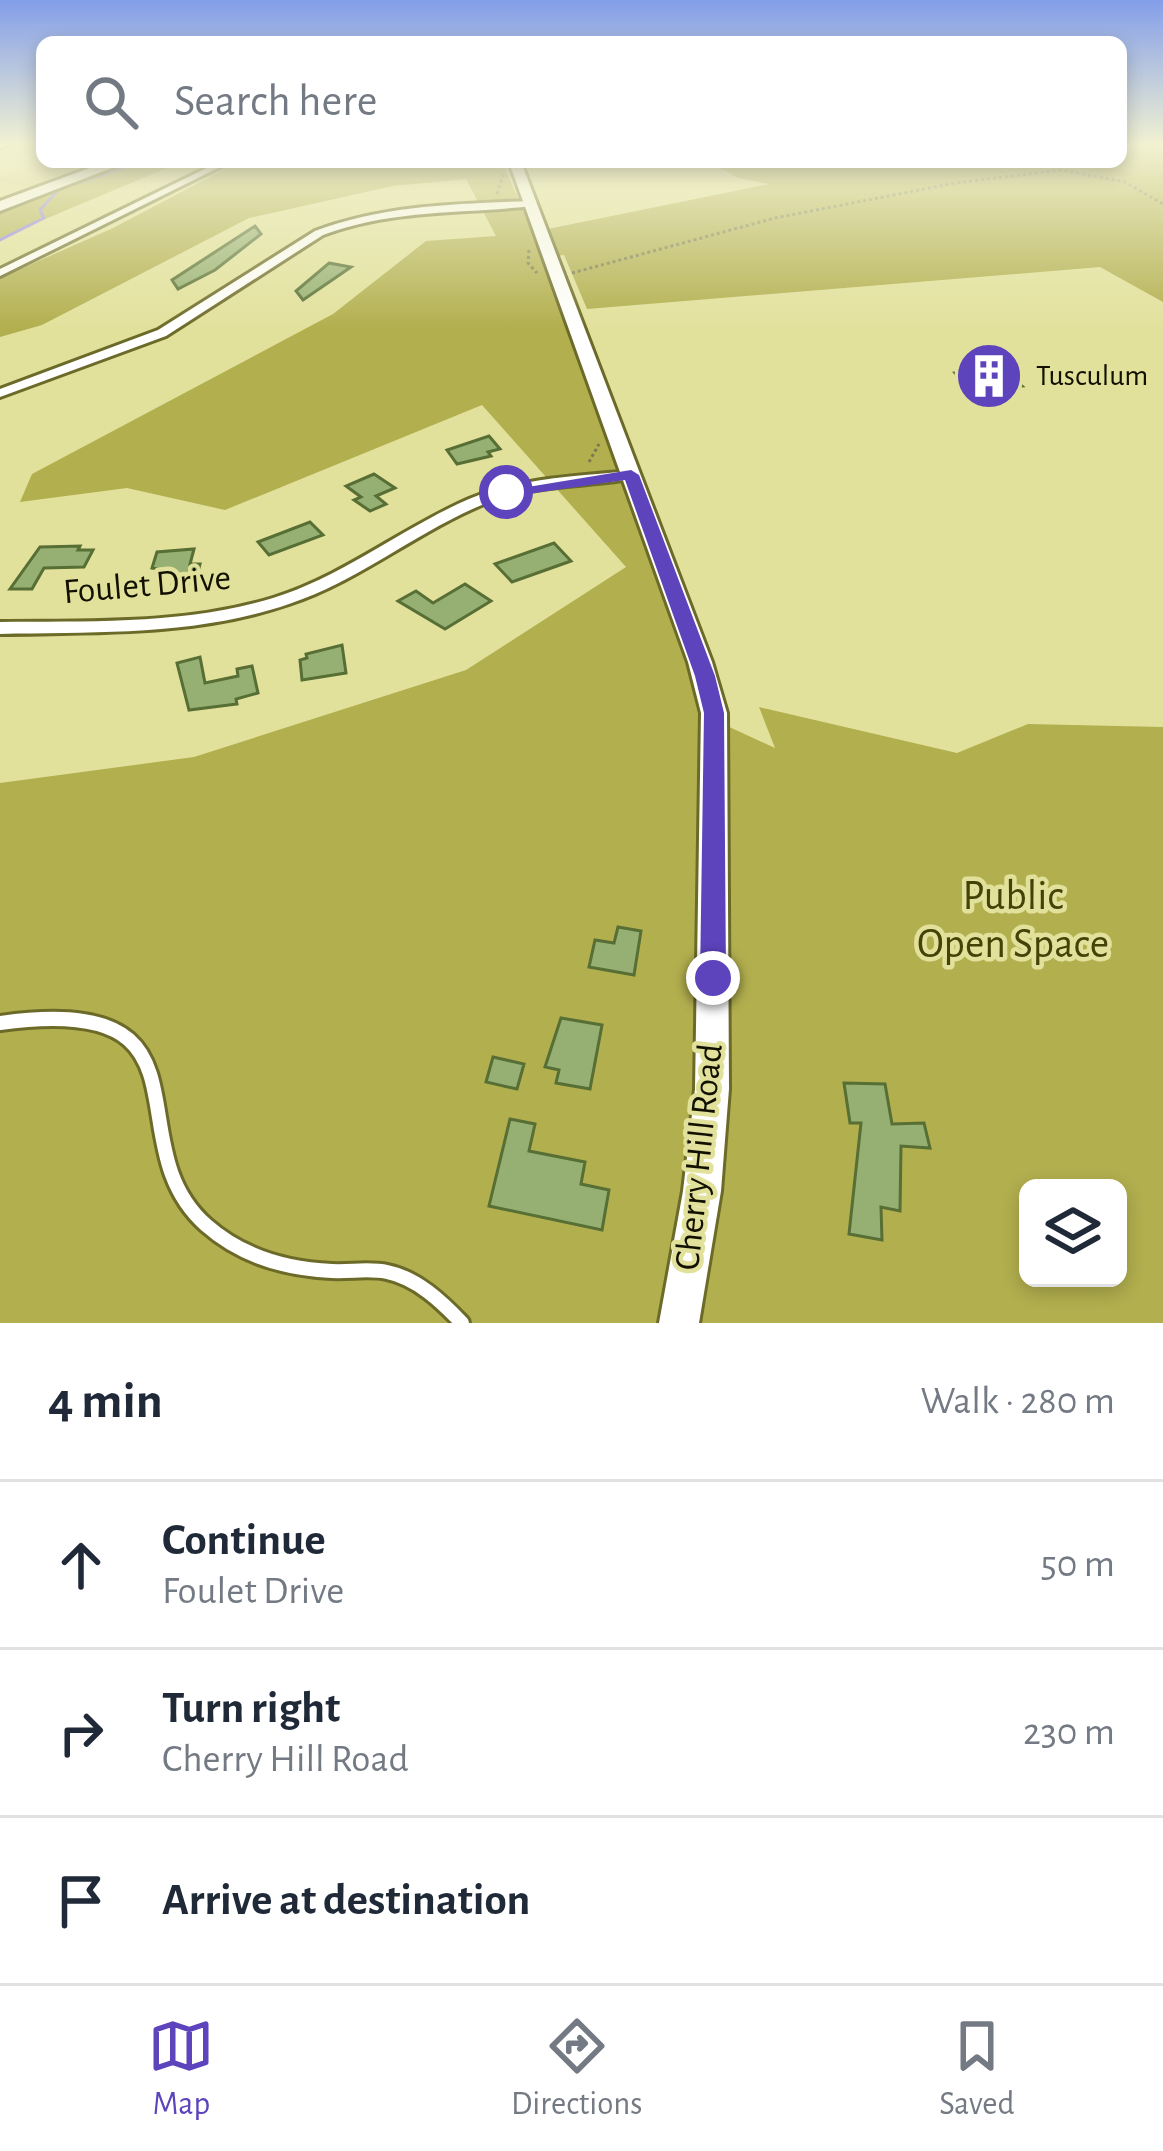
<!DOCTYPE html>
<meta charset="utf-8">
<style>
body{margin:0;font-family:"Alegreya Sans",sans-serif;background:#f2f2f3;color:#1f2937}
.controls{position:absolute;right:36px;bottom:36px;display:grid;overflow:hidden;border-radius:18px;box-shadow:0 6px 18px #0003}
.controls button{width:108px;height:108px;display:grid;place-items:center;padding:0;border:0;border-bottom:3px solid #e0e1e3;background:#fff;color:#1f2937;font:60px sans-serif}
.stop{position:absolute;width:36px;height:36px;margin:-27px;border:9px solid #5d43bc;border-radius:50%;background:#fff}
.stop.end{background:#5d43bc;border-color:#fff;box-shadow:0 3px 12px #0008}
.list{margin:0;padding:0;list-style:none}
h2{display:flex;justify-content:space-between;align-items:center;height:156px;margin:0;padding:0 48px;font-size:51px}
h2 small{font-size:39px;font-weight:400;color:#747a83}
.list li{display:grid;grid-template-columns:78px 1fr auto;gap:36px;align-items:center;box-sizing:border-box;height:168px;padding:0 48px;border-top:3px solid #e0e1e3}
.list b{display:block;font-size:45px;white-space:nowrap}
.list p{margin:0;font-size:39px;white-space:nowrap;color:#747a83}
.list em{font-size:39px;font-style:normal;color:#747a83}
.icon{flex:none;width:66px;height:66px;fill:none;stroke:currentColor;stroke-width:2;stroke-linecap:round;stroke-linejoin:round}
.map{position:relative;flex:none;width:1163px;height:1323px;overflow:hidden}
.search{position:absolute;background:#fff;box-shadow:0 6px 18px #0003;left:36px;right:36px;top:36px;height:132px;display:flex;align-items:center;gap:30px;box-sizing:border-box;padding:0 42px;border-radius:18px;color:#747a83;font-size:45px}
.sheet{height:660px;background:#fff}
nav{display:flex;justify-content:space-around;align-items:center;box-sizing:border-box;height:168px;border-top:3px solid #e0e1e3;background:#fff;font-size:33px;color:#747a83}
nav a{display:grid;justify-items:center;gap:6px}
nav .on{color:#5d43bc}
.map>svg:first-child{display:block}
</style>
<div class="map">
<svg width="1163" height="1323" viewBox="0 0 1163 1323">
<rect width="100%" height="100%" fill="#e2e19c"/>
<path fill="#d7d68a" d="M43,162h66l-74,27 -35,-7v-5z"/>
<path fill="#b2af4f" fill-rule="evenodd" d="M1121,144h42v158l-63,-35 -513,42 -23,-54 -15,2 163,462 63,29 -16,-41 198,46 71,-29 135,3v596h-1163v-540l194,-26 272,-87 160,-103 -144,-162 -257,105 -98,-22 -107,14 12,-28 301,-160 93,-73 70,-5 -30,-57 -73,7 -144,32 -207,107 -42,12v-59l113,-50 125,-66h264l31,70 236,-48 -31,-6 -28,-16h411zM1028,1188h90v90h-90z
M130,162h51l-181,76v-29z"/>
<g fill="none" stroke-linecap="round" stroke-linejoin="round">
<path stroke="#8c7dea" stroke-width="3" d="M0,240l44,-22 -4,-8 19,-21 81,-27"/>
</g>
<path fill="#96b073" stroke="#576e34" stroke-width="3" d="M255,226l6,8 -46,36 -37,19 -6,-9z
M329,263l22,4 -48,33 -7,-9z
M965,368h39l18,18 -55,2 -12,-15 13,-1z
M489,436l11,13 -12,3 3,4 -34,8 -10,-14z
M374,474l21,14 -19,8 10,8 -16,7 -16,-11 7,-3 -15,-11z
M310,522l13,13 -54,20 -11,-13z
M554,543l17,18 -59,21 -17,-18z
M80,546l-2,4h15l-9,17 -40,1 -12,21h-22l30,-42z
M194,549l-4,15h10l-5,19 -23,1 4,-12 -24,-4 5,-16z
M465,584l26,17 -46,28 -47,-28 18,-10 17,12z
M342,645l4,28 -44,7 -2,-20 7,-2 -1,-4z
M200,657l5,26 33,-7 -1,-7 15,-3 6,27 -22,6 1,5 -48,6 -12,-47z
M618,927l23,4 -7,44 -45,-8 6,-27 19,3z
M561,1018l41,7 -12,64 -34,-6 3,-13 -14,-3z
M493,1057l31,7 -7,25 -31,-7z
M844,1083l41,1 7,40 32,-1 6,25 -29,-2 -1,65 -19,-4 1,33 -33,-6 12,-111h-11z
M510,1119l25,5 -6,27 56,11 -4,22 28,6 -7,40 -113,-24z"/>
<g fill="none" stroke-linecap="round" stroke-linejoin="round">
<g stroke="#6c6a28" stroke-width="20">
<path id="service" d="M0,1023c225,-31 112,119 206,202 35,31 80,44 126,46 19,1 37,-3 55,1 30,6 55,30 75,51"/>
</g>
<g stroke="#6c6a28" stroke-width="6">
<path id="minor" d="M219,162h11l-230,114v-7z
M530,201l5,3 -2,2c-72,8 -141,3 -210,29l-157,101 -166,61v-8l158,-59 157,-99c70,-26 142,-27 215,-30z
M631,471l7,4 -2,3c-51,9 -103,6 -152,26 -68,28 -125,77 -195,100 -93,32 -192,28 -289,30v-12c91,-1 185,3 273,-24 71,-22 129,-70 196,-99 51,-21 108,-23 162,-28z"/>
</g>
<g stroke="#6c6a28" stroke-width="6">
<path id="tertiary" d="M0,144h10l-10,4z
M509,162h12l191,500 15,51 2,376 -8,102 -22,132h-40l24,-132 12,-102 6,-376 -13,-51z"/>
</g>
<g stroke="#6c6a28" stroke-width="6">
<path id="trunk" d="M106,162h21l-127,49v-10z"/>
</g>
<path stroke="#7a794e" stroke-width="3" stroke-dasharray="3 3" stroke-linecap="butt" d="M497,194l6,-19
M529,250l-1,13 9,10
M572,273l203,-55 180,-35 107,-13 63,12 38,22
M589,462l10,-18"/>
<use href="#service" stroke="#fff" stroke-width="14"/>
<use href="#minor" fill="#fff" fill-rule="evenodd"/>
<use href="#tertiary" fill="#fff" fill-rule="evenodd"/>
<use href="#trunk" fill="#fff" fill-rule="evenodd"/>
</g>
<linearGradient id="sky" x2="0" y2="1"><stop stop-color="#839ee9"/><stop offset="0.44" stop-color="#f2f2d2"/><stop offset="1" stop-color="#f2f2d2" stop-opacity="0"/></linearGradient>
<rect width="1163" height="329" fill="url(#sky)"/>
<path fill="#5d43bc" d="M631,470l8,5 76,201 9,37 2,265 -13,11 -13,-11 4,-265 -9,-37 -70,-196 -119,17 -8,-5z"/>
<defs>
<g id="building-disc" transform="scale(3.45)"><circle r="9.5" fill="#5d43bc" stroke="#e2e19c"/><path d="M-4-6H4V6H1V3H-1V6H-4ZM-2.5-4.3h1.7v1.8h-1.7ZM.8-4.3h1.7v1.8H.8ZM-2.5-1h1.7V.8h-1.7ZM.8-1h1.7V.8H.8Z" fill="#fff"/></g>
</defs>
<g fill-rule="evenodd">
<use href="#building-disc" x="989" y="376"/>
</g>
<g text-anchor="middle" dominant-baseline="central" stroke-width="9" stroke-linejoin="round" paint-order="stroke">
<g font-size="30" fill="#121100" stroke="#e2e19c" text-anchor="start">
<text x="1036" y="376">Tusculum</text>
</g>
<g font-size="36" fill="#121100" stroke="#e2e19c">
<text transform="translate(147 585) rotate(-5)">Foulet Drive</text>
<text transform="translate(699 1157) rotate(-84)">Cherry Hill Road</text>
</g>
<g font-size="42" fill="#444206" stroke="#e2e19c">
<text x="1013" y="896">Public<tspan x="1013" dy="48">Open Space</tspan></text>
</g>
</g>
</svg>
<div class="controls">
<button><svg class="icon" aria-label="layers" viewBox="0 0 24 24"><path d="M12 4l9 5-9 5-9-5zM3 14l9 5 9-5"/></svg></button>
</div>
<div class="stop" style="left:506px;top:492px"></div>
<div class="stop end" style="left:713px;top:978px"></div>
<div class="search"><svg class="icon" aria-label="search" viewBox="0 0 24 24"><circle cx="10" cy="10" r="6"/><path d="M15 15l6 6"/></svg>Search here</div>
</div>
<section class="sheet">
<h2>4 min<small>Walk · 280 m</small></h2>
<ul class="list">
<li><svg class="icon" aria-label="ahead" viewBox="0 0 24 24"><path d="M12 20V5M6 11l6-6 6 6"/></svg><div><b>Continue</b><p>Foulet Drive</p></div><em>50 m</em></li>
<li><svg class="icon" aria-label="right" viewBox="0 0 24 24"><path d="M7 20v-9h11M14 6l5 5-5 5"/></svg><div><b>Turn right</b><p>Cherry Hill Road</p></div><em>230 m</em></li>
<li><svg class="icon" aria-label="arrive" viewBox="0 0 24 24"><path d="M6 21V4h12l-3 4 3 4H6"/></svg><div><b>Arrive at destination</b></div></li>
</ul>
</section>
<nav>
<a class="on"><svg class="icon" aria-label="map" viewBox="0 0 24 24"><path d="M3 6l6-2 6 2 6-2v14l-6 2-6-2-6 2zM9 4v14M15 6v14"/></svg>Map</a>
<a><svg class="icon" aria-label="directions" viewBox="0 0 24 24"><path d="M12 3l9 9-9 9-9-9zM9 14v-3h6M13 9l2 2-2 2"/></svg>Directions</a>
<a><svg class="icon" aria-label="saved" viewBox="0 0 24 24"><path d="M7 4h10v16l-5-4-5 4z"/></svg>Saved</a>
</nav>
